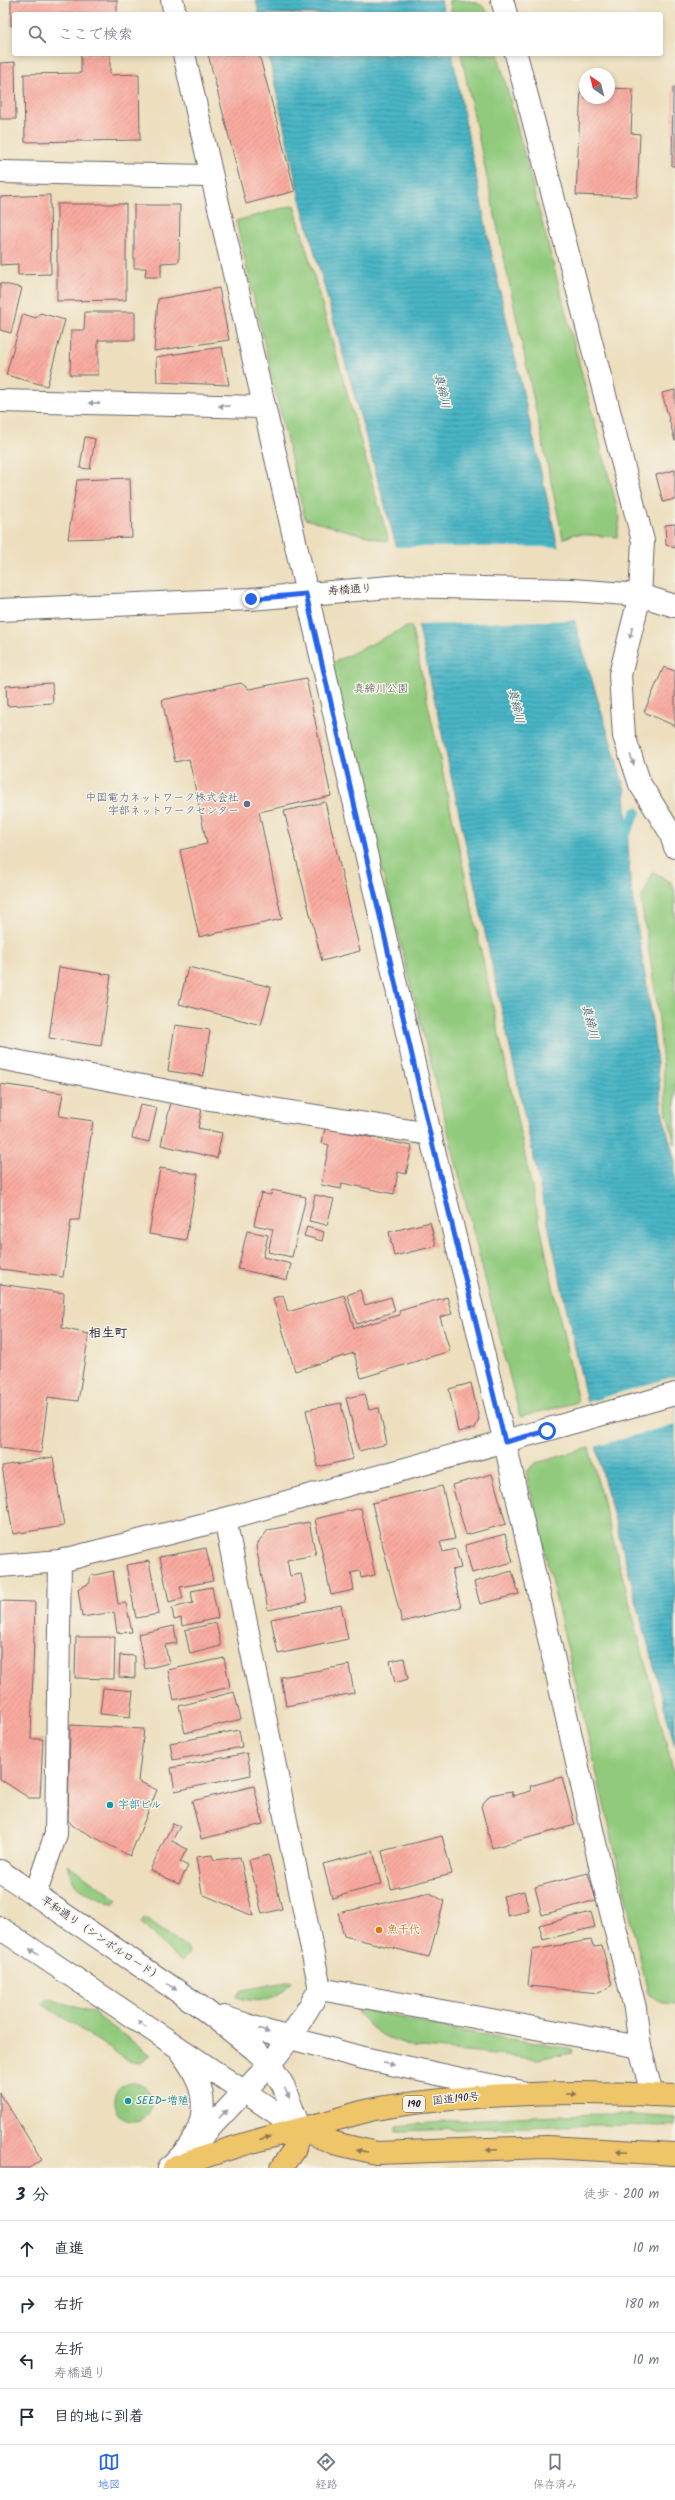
<!DOCTYPE html>
<html lang="ja">
<meta charset="utf-8">
<style>
body{margin:0;font-family:Kalam,"Klee One",sans-serif;background:#f6f6f7;color:#1f2937}
.compass{position:absolute;left:579px;top:68px;width:36px;height:36px;border-radius:50%;background:#fff;box-shadow:0 2px 6px #0003;rotate:325deg}
.stop{position:absolute;width:12px;height:12px;margin:-9px;border:3px solid #2563eb;border-radius:50%;background:#fff}
.stop.end{background:#2563eb;border-color:#fff;box-shadow:0 1px 4px #0008}
.list{margin:0;padding:0;list-style:none}
h2{display:flex;justify-content:space-between;align-items:center;height:52px;margin:0;padding:0 16px;font-size:17px}
h2 small{font-size:13px;font-weight:400;color:#747a83}
.list li{display:grid;grid-template-columns:26px 1fr auto;gap:12px;align-items:center;box-sizing:border-box;height:56px;padding:0 16px;border-top:1px solid #e0e1e3}
.list b{display:block;font-size:15px;white-space:nowrap}
.list p{margin:0;font-size:13px;white-space:nowrap;color:#747a83}
.list em{font-size:13px;font-style:normal;color:#747a83}
.icon{flex:none;width:22px;height:22px;fill:none;stroke:currentColor;stroke-width:2;stroke-linecap:round;stroke-linejoin:round}
.map{position:relative;flex:none;width:675px;height:2168px;overflow:hidden}
.search{position:absolute;background:#fff;box-shadow:0 2px 6px #0003;left:12px;right:12px;top:12px;height:44px;display:flex;align-items:center;gap:10px;box-sizing:border-box;padding:0 14px;border-radius:4px;color:#747a83;font-size:15px}
.sheet{height:276px;background:#fff}
nav{display:flex;justify-content:space-around;align-items:center;box-sizing:border-box;height:56px;border-top:1px solid #e0e1e3;background:#fff;font-size:11px;color:#747a83}
nav a{display:grid;justify-items:center;gap:2px}
nav .on{color:#2563eb}
.map>svg:first-child{display:block}
</style>
<div class="map">
<svg width="675" height="2168" viewBox="0 0 675 2168">
<defs>
<pattern id="water-rules" width="6" height="5" patternUnits="userSpaceOnUse"><rect width="6" height="5" fill="#49b6c6"/><path d="M0 2.5h6" fill="none" stroke="#3c94a2"/></pattern>
<pattern id="building-hatch" width="6" height="6" patternUnits="userSpaceOnUse"><rect width="6" height="6" fill="#f9aa9f"/><path d="M-1 1l2-2M0 6l6-6M5 7l2-2" fill="none" stroke="#d5928a"/></pattern>
</defs>
<rect width="100%" height="100%" fill="#f7f3e8"/>
<filter id="ink" filterUnits="userSpaceOnUse"><feTurbulence type="fractalNoise" baseFrequency=".025" numOctaves="2"/><feDisplacementMap in="SourceGraphic" scale="8" xChannelSelector="R" yChannelSelector="G"/><feConvolveMatrix kernelMatrix="1 2 1 2 8 2 1 2 1" color-interpolation-filters="sRGB"/></filter>
<filter id="wash" filterUnits="userSpaceOnUse"><feTurbulence type="fractalNoise" baseFrequency=".012" numOctaves="4" result="noise"/><feDisplacementMap in="SourceGraphic" scale="16" xChannelSelector="R" yChannelSelector="G"/><feGaussianBlur stdDeviation="0.9" result="paint"/><feColorMatrix in="noise" values="0 0 0 0 0 0 0 0 0 0 0 0 0 0 0 0 0 1.4 0 .05"/><feComposite in="paint" operator="in"/></filter>
<g filter="url(#wash)">
<rect width="100%" height="100%" fill="#eddfbe"/>
<path fill="#91ca7d" stroke="#5a765c" d="M449,0c16,0 34,0 39,14h-36z
M461,54h37l122,465 -3,18 -43,-3 -11,5z
M294,205l95,337 -84,-23 -69,-298z
M411,625l167,777 -58,15 -190,-753z
M653,872l19,11 3,9v252l-8,-30 -9,-104 -17,-110z
M589,1448l86,329v227l-13,-1 -14,-11 -122,-520 10,-9z
M67,1864l50,35 -4,6c-23,-14 -39,-9 -46,-41z
M144,1918l44,30 1,5 -7,9c-17,-13 -25,-27 -41,-39z
M292,1981c-15,19 -32,24 -55,16l5,-7z
M47,1998l45,14 59,43 -11,7 -13,-2 -85,-56z
M357,2008l104,23 111,18v3l-34,7 -125,-12 -29,-11 -12,-8 -16,-17z
M114 2102a19 19 0 1 1 38 0a19 19 0 1 1-38 0Z
M622,2114l53,4v8l-80,-1 -199,6v-5c76,-7 150,-12 226,-12z"/>
<path fill="url(#water-rules)" stroke="#366c80" d="M256,0h185l3,14h-185z
M268,54h184l37,188 87,385 49,163 5,91 21,132 12,102 12,47v584l-74,-278 -182,-840 -119,-429z"/>
<path fill="#eddfbe" d="M394,547h166l17,73 -161,5z
M675,1376v48l-81,23 -9,-44z"/>
<g fill="none" stroke-linecap="round" stroke-linejoin="round">
<path stroke="#49b6c6" stroke-width="10" d="M622,841l14,-29"/>
</g>
<g id="blocks">
<path fill="url(#building-hatch)" d="M11,0h106v14h-103v12h-3z
M81,54h29v21l29,-1 1,66 -115,2 -1,-68 57,-1z
M208,54h51l36,137 -49,13z
M15,62l1,57h-16v-56z
M581,87h4v11h24v-10l24,1 -2,44 9,1 -3,63 -61,-2z
M673,87h2v79h-3z
M50,195l1,79 -33,1v-11l-18,1v-68z
M57,204h69v96l-69,1z
M134,205h46l-1,57 -18,1v14h-16l1,-9h-12z
M0,283l22,5 -11,45 -11,-3z
M219,288l10,52 -75,11 4,-52z
M85,312h50v28h-37v35h-28l1,-45h13z
M40,313l25,7 -18,66 -41,-11 17,-61 13,4z
M222,347l7,38 -72,-3 -1,-25z
M675,390v51l-13,-48z
M85,437l10,2 -5,30 -10,-1z
M675,470v29l-12,3 -7,-27z
M130,478l2,59 -64,2 9,-59z
M675,524v24l-9,-3 -1,-20z
M664,667l11,4v55l-31,-14z
M306,678l25,118 -72,16 23,107 -83,18 -19,-87 27,-6 -18,-85 -14,3 -13,-62 79,-17 8,6z
M52,683l1,20 -46,3 -1,-20z
M325,802l35,149 -38,10 -38,-150z
M59,967l52,8 -10,71 -52,-8z
M188,967l83,20 -10,38 -82,-21z
M175,1025l35,5 -7,46 -35,-5z
M0,1084l63,9 -4,23 34,5 -14,99h-8l-8,57 -63,-8z
M171,1102l31,7 -4,19 24,5 -5,25 -56,-13z
M140,1105l17,3 -8,34 -17,-4z
M325,1128l87,18 -6,28 -8,-2 -4,22 -52,-11 -1,6 -20,-4 8,-40 -7,-2z
M160,1168l38,6 -12,66 -37,-6z
M272,1190l34,7 -14,60 -24,-5 5,-23 -19,-4 7,-32 10,2z
M315,1195l19,4 -7,26 -18,-4z
M430,1222l6,24 -42,10 -5,-24z
M307,1227l17,5 -2,9 -18,-5z
M247,1231l21,4 -5,22 28,7 -4,16 -49,-11z
M0,1284l64,9 -2,35 27,6 -11,67 -30,-4 -7,56 -41,-5z
M360,1290l5,15 26,-8 4,14 -38,13 -10,-29z
M283,1295l5,17 56,-17 10,33 46,-13 -1,-4 48,-14 5,17 -12,3 10,34 -89,27 -7,-25 -59,18 -22,-73z
M471,1383l8,36 -4,9 -17,4 -9,-43z
M365,1394l4,16 10,-2 8,36 -28,7 -13,-53z
M341,1403l12,56 -35,8 -12,-57z
M53,1457l11,69 -51,8 -11,-68z
M492,1474l14,50 -40,11 -14,-50z
M442,1486l13,53 -15,3 3,10 13,-3 5,19 -9,2 9,37 -59,15 -30,-119z
M361,1508l14,67 -14,3 -1,-7 -9,2 3,17 -23,5 -16,-76z
M309,1522l7,33 -29,5 3,16 11,-2 6,28 -39,8 -12,-64 12,-16z
M505,1534l8,28 -41,11 -7,-28z
M206,1548l7,33 -33,6 3,11 -14,4 -9,-45z
M149,1561l10,53 -23,4 -10,-53z
M113,1571l5,33 8,-1 6,29 -15,1 -3,-21 -32,5 -4,-28 12,-6v-7z
M512,1571l7,23 -39,10 -6,-22z
M212,1587l6,31 -36,8 -1,-8 -7,2 -2,-12 21,-5 -2,-12z
M0,1601l35,1 -4,137h12l-3,59h-11l-29,-19z
M341,1605l7,34 -70,15 -7,-35z
M216,1623l5,23 -31,8 -5,-24z
M174,1626l3,17 -12,2 4,18 -24,6 -7,-35z
M76,1637h39l-1,42 -39,-1z
M120,1655l15,1v22l-16,-1z
M224,1658l6,29 -56,13 -6,-30z
M404,1658l4,21 -13,4 -5,-22z
M349,1665l5,28 -68,13 -5,-29z
M103,1688l30,3 -3,26 -30,-3z
M234,1692l7,27 -56,14 -6,-27z
M70,1725l74,4 -6,52 19,9 -27,66 -57,-30 -5,-6z
M239,1730l3,17 -69,13 -3,-17z
M247,1753l4,22 -76,16 -4,-23z
M562,1777l13,48 -83,23 -11,-42 9,-11 22,-4 1,5 18,-5 -1,-5z
M254,1786l9,38 -62,15 -9,-38z
M173,1823l7,3 -8,15 15,8 -7,13 8,4 -9,18 -29,-14z
M442,1836l10,38 -61,15 -9,-38z
M373,1851l9,33 -50,14 -9,-34z
M212,1855l2,5 26,-3 13,59 -51,-22 -6,-37z
M269,1855l13,54 -20,5 -13,-54z
M588,1873l8,27 -54,15 -7,-28z
M524,1891l5,20 -21,5 -5,-20z
M430,1893l14,8 -15,56 -85,-21 -6,-23z
M591,1912l4,15 -52,13 -4,-15z
M591,1940l3,7 8,-1 10,39 -13,8 -71,-7 4,-36z
M0,2093l42,67 -13,8h-29z"/>
</g>
</g>
<g filter="url(#ink)">
<use href="#blocks" fill-opacity="0" stroke="#696469" stroke-width="1"/>
<g fill="none" stroke-linecap="round" stroke-linejoin="round">
<g stroke="#696469" stroke-width="24">
<path id="minor" d="M172,0l3,14
M502,0l4,14
M184,54l246,1080 75,309 101,449 29,116 5,39 12,48
M516,54l127,487 -3,54 -20,80 4,61 16,48 30,48 5,15
M0,172l210,4
M0,401l263,6
M0,1058l203,40 227,36
M0,1566l60,-5 165,-42 450,-125
M35,1895l21,-61 4,-273
M320,1989l320,58
M190,2149l80,-85 20,-26 30,-49 -95,-470"/>
</g>
<g stroke="#696469" stroke-width="24">
<path id="tertiary" d="M0,610l251,-11 150,-13 171,4 68,5 35,11
M0,1871l201,136 53,42 16,15 13,21 17,44
M0,1928l300,201
M224,2017l41,14 98,27 159,34
M169,2168c38,-34 46,-72 13,-114"/>
</g>
<g stroke="#696469" stroke-width="24">
<path id="trunk" d="M300,2129l34,14 42,10 171,-6 128,7
M174,2168c49,-19 100,-33 150,-45 21,-6 41,-13 62,-16 95,-14 193,-17 289,-11
M281,2168l14,-20 5,-19"/>
</g>
<use href="#minor" stroke="#fff" stroke-width="22"/>
<use href="#tertiary" stroke="#fff" stroke-width="22"/>
<use href="#trunk" stroke="#eec569" stroke-width="22"/>
</g>
<defs><path id="oneway-solid" d="M-6-.8H1V-3.2L6.5 0L1 3.2V.8H-6Z"/></defs>
<g fill="#9c9ca7">
<use href="#oneway-solid" transform="translate(94 403) rotate(-179)"/>
<use href="#oneway-solid" transform="translate(224 406) rotate(-179)"/>
<use href="#oneway-solid" transform="translate(631 633) rotate(104)"/>
<use href="#oneway-solid" transform="translate(632 760) rotate(72)"/>
<use href="#oneway-solid" transform="translate(34 1952) rotate(-146)"/>
<use href="#oneway-solid" transform="translate(172 1987) rotate(34)"/>
<use href="#oneway-solid" transform="translate(142 2024) rotate(-146)"/>
<use href="#oneway-solid" transform="translate(264 2031) rotate(17)"/>
<use href="#oneway-solid" transform="translate(389 2064) rotate(11)"/>
<use href="#oneway-solid" transform="translate(287 2093) rotate(65)"/>
<use href="#oneway-solid" transform="translate(223 2114) rotate(-46)"/>
</g>
<g fill="#887452">
<use href="#oneway-solid" transform="translate(571 2094)"/>
<use href="#oneway-solid" transform="translate(265 2138) rotate(-15)"/>
<use href="#oneway-solid" transform="translate(492 2150) rotate(178)"/>
<use href="#oneway-solid" transform="translate(362 2151) rotate(-170)"/>
<use href="#oneway-solid" transform="translate(622 2151) rotate(-177)"/>
</g>
</g>
<g fill="none" stroke-linecap="round" stroke-linejoin="round" filter="url(#ink)">
<path stroke="#2563eb" stroke-width="5" d="M251,599l55,-5 124,540 75,308 42,-11"/>
</g>
<circle fill="#5c6f8a" stroke="#f7f3e8" stroke-width="1.5" cx="247" cy="804" r="4"/>
<g fill="#0f9aa8" stroke="#f7f3e8" stroke-width="1.5">
<circle cx="110" cy="1805" r="4"/>
<circle cx="128" cy="2101" r="4"/>
</g>
<circle fill="#e8710a" stroke="#f7f3e8" stroke-width="1.5" cx="379" cy="1930" r="4"/>
<g text-anchor="middle" dominant-baseline="central" stroke-width="3" stroke-linejoin="round" paint-order="stroke">
<rect fill="#f7f3e8" stroke="#62616f" stroke-width="1" x="403" y="2096" width="22" height="16" rx="3"/>
<g font-size="10" font-weight="bold" fill="#22223b">
<text x="414" y="2104">190</text>
</g>
<g font-size="11" fill="#22223b" stroke="#f7f3e8">
<text transform="translate(350 590) rotate(-4)">寿橋通り</text>
<text transform="translate(101 1939) rotate(34)">平和通り（シンボルロード）</text>
<text transform="translate(456 2099) rotate(-6)">国道190号</text>
</g>
<g font-size="11" fill="#43544f" stroke="#f7f3e8">
<text x="381" y="689">真締川公園</text>
</g>
<g font-size="11" fill="#4e5e75" stroke="#f7f3e8" text-anchor="end">
<text x="239" y="798">中国電力ネットワーク株式会社<tspan x="239" dy="13">宇部ネットワークセンター</tspan></text>
</g>
<g font-size="11" fill="#0d838f" stroke="#f7f3e8" text-anchor="start">
<text x="118" y="1805">宇部ビル</text>
<text x="136" y="2101">SEED-増殖</text>
</g>
<g font-size="11" fill="#c56008" stroke="#f7f3e8" text-anchor="start">
<text x="387" y="1930">魚千代</text>
</g>
<g font-size="12" font-style="italic" fill="#30566c" stroke="#f7f3e8">
<text transform="translate(442 391) rotate(77)">真締川</text>
<text transform="translate(516 706) rotate(77)">真締川</text>
<text transform="translate(590 1022) rotate(76)">真締川</text>
</g>
<g font-size="13" font-weight="bold" fill="#22223b" stroke="#f7f3e8">
<text x="108" y="1333">相生町</text>
</g>
</g>
</svg>
<svg class="compass" viewBox="-18 -18 36 36"><path d="M0-13l5 13h-10z" fill="#e53935"/><path d="M0 13l5-13h-10z" fill="#747a83"/></svg>
<div class="stop" style="left:547px;top:1431px"></div>
<div class="stop end" style="left:251px;top:599px"></div>
<div class="search"><svg class="icon" aria-label="search" viewBox="0 0 24 24"><circle cx="10" cy="10" r="6"/><path d="M15 15l6 6"/></svg>ここで検索</div>
</div>
<section class="sheet">
<h2>3 分<small>徒歩 · 200 m</small></h2>
<ul class="list">
<li><svg class="icon" aria-label="ahead" viewBox="0 0 24 24"><path d="M12 20V5M6 11l6-6 6 6"/></svg><div><b>直進</b></div><em>10 m</em></li>
<li><svg class="icon" aria-label="right" viewBox="0 0 24 24"><path d="M7 20v-9h11M14 6l5 5-5 5"/></svg><div><b>右折</b></div><em>180 m</em></li>
<li><svg class="icon" aria-label="left" viewBox="0 0 24 24"><path d="M17 20v-9H6M10 6l-5 5 5 5"/></svg><div><b>左折</b><p>寿橋通り</p></div><em>10 m</em></li>
<li><svg class="icon" aria-label="arrive" viewBox="0 0 24 24"><path d="M6 21V4h12l-3 4 3 4H6"/></svg><div><b>目的地に到着</b></div></li>
</ul>
</section>
<nav>
<a class="on"><svg class="icon" aria-label="map" viewBox="0 0 24 24"><path d="M3 6l6-2 6 2 6-2v14l-6 2-6-2-6 2zM9 4v14M15 6v14"/></svg>地図</a>
<a><svg class="icon" aria-label="directions" viewBox="0 0 24 24"><path d="M12 3l9 9-9 9-9-9zM9 14v-3h6M13 9l2 2-2 2"/></svg>経路</a>
<a><svg class="icon" aria-label="saved" viewBox="0 0 24 24"><path d="M7 4h10v16l-5-4-5 4z"/></svg>保存済み</a>
</nav>
